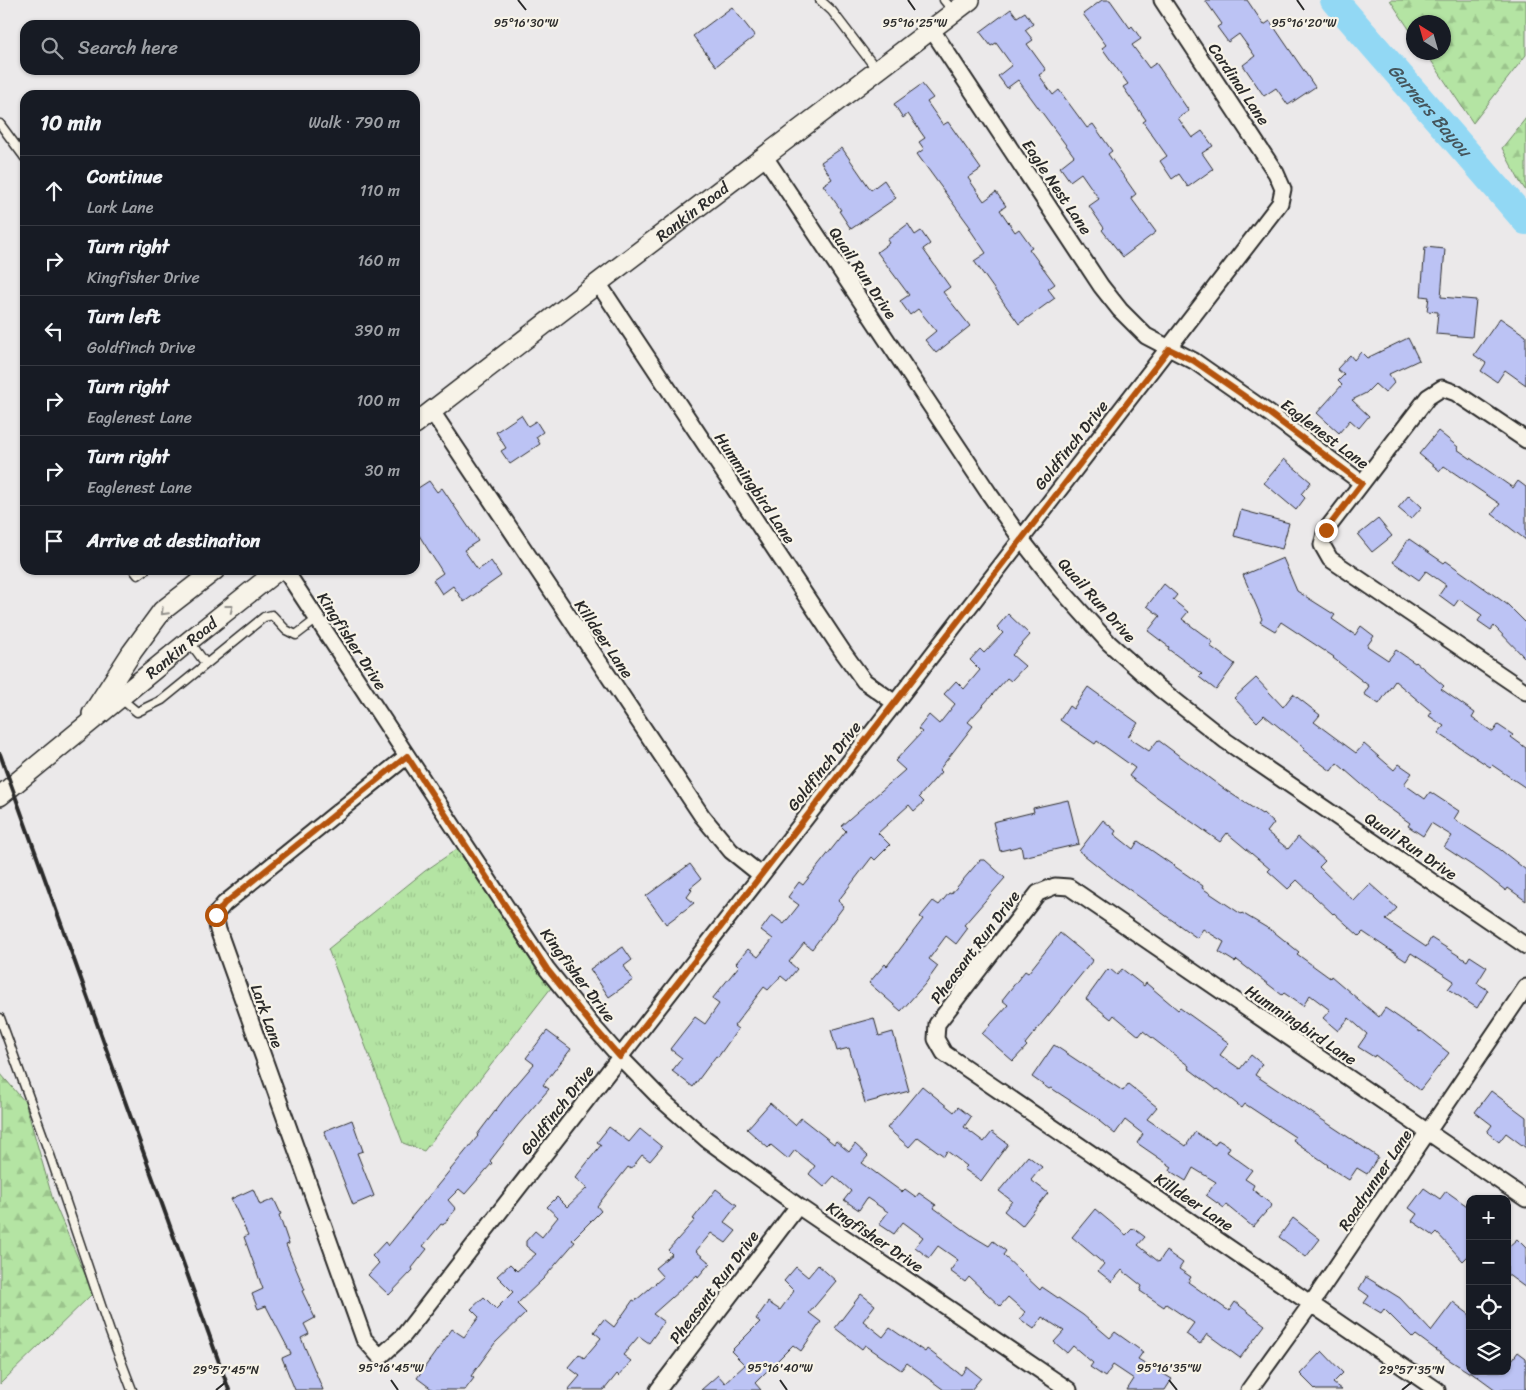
<!DOCTYPE html>
<meta charset="utf-8">
<style>
body{margin:0;font-family:Sriracha,sans-serif;background:#20242c;color:#f1f3f6}
.controls{position:absolute;right:15px;bottom:15px;display:grid;overflow:hidden;border-radius:10px;box-shadow:0 1px 4px #0004}
.controls button{width:45px;height:45px;display:grid;place-items:center;padding:0;border:0;border-bottom:1px solid #363941;background:#171b24;color:#f1f3f6;font:25px sans-serif}
.compass{position:absolute;left:1406px;top:15px;width:45px;height:45px;border-radius:50%;background:#171b24;box-shadow:0 1px 4px #0004;rotate:323deg}
.stop{position:absolute;width:15px;height:15px;margin:-11px;border:4px solid #b45309;border-radius:50%;background:#fff}
.stop.end{background:#b45309;border-color:#fff;box-shadow:0 1px 5px #0008}
.list{margin:0;padding:0;list-style:none}
h2{display:flex;justify-content:space-between;align-items:center;height:65px;margin:0;padding:0 20px;font-size:21px}
h2 small{font-size:16px;font-weight:400;color:#9ea1a6}
.list li{display:grid;grid-template-columns:32px 1fr auto;gap:15px;align-items:center;box-sizing:border-box;height:70px;padding:0 20px;border-top:1px solid #363941}
.list b{display:block;font-size:19px;white-space:nowrap}
.list p{margin:0;font-size:16px;white-space:nowrap;color:#9ea1a6}
.list em{font-size:16px;font-style:normal;color:#9ea1a6}
.icon{flex:none;width:28px;height:28px;fill:none;stroke:currentColor;stroke-width:2;stroke-linecap:round;stroke-linejoin:round}
.map{position:relative;flex:none;width:1526px;height:1390px;overflow:hidden}
.search{position:absolute;background:#171b24;box-shadow:0 1px 4px #0004;left:20px;top:20px;width:400px;height:55px;display:flex;align-items:center;gap:12px;box-sizing:border-box;padding:0 18px;border-radius:15px;color:#9ea1a6;font-size:19px}
.panel{position:absolute;background:#171b24;box-shadow:0 1px 4px #0004;left:20px;top:90px;width:400px;height:485px;border-radius:15px}
.map>svg:first-child{display:block}
</style>
<div class="map">
<svg width="1526" height="1390" viewBox="0 0 1526 1390">
<defs>
<pattern id="forest-firs" width="22" height="20" patternUnits="userSpaceOnUse" patternTransform="scale(1.25)"><rect width="22" height="20" fill="#b4e4a3"/><path d="M5 1l3.5 6h-7zM16 11l3.5 6h-7z" fill="#9bc48c"/></pattern>
<pattern id="park-tufts" width="24" height="20" patternUnits="userSpaceOnUse" patternTransform="scale(1.25)"><rect width="24" height="20" fill="#b4e4a3"/><path d="M3 7l-1-3M5 7V3M7 7l1-3M15 17l-1-3M17 17v-4M19 17l1-3" fill="none" stroke="#9bc48c"/></pattern>
</defs>
<rect width="100%" height="100%" fill="#ebe9ea"/>
<filter id="ink" filterUnits="userSpaceOnUse"><feTurbulence type="fractalNoise" baseFrequency=".02" numOctaves="2"/><feDisplacementMap in="SourceGraphic" scale="10" xChannelSelector="R" yChannelSelector="G"/><feConvolveMatrix kernelMatrix="1 2 1 2 8 2 1 2 1" color-interpolation-filters="sRGB"/></filter>
<g filter="url(#ink)">
<path fill="url(#forest-firs)" stroke="#708867" d="M1390,0h136v55l-53,68 -47,-70 18,-1v-30h-30l-1,13z
M1526,118v73l-6,-9 -18,-34z
M0,1073l25,29 28,98 40,93 -93,91z"/>
<path fill="url(#park-tufts)" stroke="#708867" d="M457,849l68,103 26,36 -127,163 -21,-8 -75,-194 97,-78z"/>
<g fill="none" stroke-linecap="round" stroke-linejoin="round">
<path stroke="#92d8f4" stroke-width="28" id="s1" d="M1334,0l192,221"/>
</g>
<path fill="#bcc3f4" stroke="#2b2b2b" d="M1102,0h8l20,28 2,-2 9,13 -9,6 17,23 7,-5 33,48 -11,7 14,20 10,-7 11,15 -11,7 11,16 -25,18 -9,-13 -7,5 -12,-18 7,-5 -24,-34 3,-2 -23,-33 5,-3 -26,-36 4,-3 -23,-31z
M1205,0h42l17,25 6,-4 45,66 -27,18 -12,-17 -12,8 -21,-31 12,-9 -16,-22 -11,8 -11,-15 5,-3z
M732,7l23,29 -39,30 -23,-30z
M1011,9l6,8 8,-5 8,12 -8,6 8,10 -6,4 19,26 -7,5 14,20 6,-5 28,38 6,-4 19,27 -4,3 28,40 -5,4 25,34 -33,25 -21,-27 2,-2 -15,-22 10,-7 -18,-26 -11,8 -10,-14 14,-11 -56,-76 -11,8 -9,-12 14,-11 -16,-22 -5,3 -11,-14z
M922,84l11,14 -6,4 16,23 5,-3 33,47 -13,9 16,23 12,-9 10,14 -6,4 15,22 4,-3 13,18 -3,2 26,35 -7,5 7,9 -36,26 -45,-63 12,-8 -17,-25h2l-54,-74 7,-5 -5,-7 6,-4 -17,-24 -5,4 -9,-14z
M842,148l29,42 13,-10 12,18 -45,31 -12,-18 2,-1 -18,-25 9,-6 -11,-17z
M908,224l7,11 6,-4 9,13 -7,5 27,38 -7,5 27,34 -34,27 -11,-13 11,-9 -18,-22 -8,6 -10,-14 9,-6 -32,-43 12,-9 -2,-3z
M1425,247l20,2 -4,48 35,3 -4,37 -36,-3 2,-22 -11,-1 2,-14 -8,-1z
M1500,318l26,18v49l-21,-15 -8,12 -16,-11 5,-8 -12,-8z
M1408,338l11,22 -30,14 5,9 -9,10 -10,-9 -9,9 -14,7 17,16 -10,12 -9,-8 -11,13 -22,-20 25,-28 -4,-4 6,-6 -7,-6 13,-14 4,5 7,-8 6,6z
M521,415l7,11 8,-5 7,11 -7,5 4,7 -30,20 -9,-13 5,-3 -10,-16z
M1438,431l20,16 -1,2 56,39 5,-7 8,6v53l-34,-26 8,-10 -56,-38 -4,5 -21,-17z
M1284,459l27,23 -10,12 4,4 -9,12 -32,-27z
M429,481l8,11 5,-4 36,53 -14,9 14,20 13,-9 10,15 -37,26 -11,-16 -11,8 -9,-14 10,-7 -28,-44v-39z
M1409,495l13,12 -11,12 -13,-11z
M1241,510l48,13 -7,26 -48,-13z
M1378,519l14,17 -20,16 -14,-17z
M1409,539l35,24 2,-2 62,44 18,18v36l-32,-33 -3,4 -13,-9 4,-6 -23,-16 -5,7 -15,-11 7,-10 -20,-14 -7,9 -26,-18z
M1283,558l14,33 38,24 -3,4 23,16 6,-9 13,10 -7,10 21,14 8,-10 19,13 1,-1 28,24 -3,3 34,24 -3,5 21,14 5,-7 15,10 -2,2 15,11v40l-34,-23 -2,2 -52,-34 6,-7 -15,-10 3,-4 -37,-31 -16,23 -15,-10 5,-8 -36,-28 1,-1 -53,-35 -6,9 -15,-9 2,-3 -19,-44z
M1164,584l13,11 -4,5 15,12 -6,7 31,23 -3,4 25,18 -19,26 -17,-13 3,-3 -34,-25 1,-2 -21,-16 12,-15 -13,-10z
M1008,614l22,21 -18,20 13,11 -14,15 -4,-3 -39,44 5,4 -34,44 2,2 -22,25 5,5 -10,9 -5,-6 -31,28 12,12 -15,15 -3,-3 -34,44 6,5 -32,43 -8,-6 -15,19 8,7 -10,12 -6,-5 -13,14 -4,-3 -30,39 4,3 -20,28 -2,-1 -23,31 -21,-16 10,-13 -12,-9 25,-32 10,7 14,-20 -7,-5 27,-33 -3,-3 12,-14 10,8 15,-18 -12,-9 11,-15 12,9 15,-19 -11,-8 11,-15 4,3 43,-54 -5,-5 64,-56 -10,-9 27,-29 -4,-3 11,-14 10,9 16,-20 -11,-10 12,-13 8,8 16,-19 -10,-10 10,-11 4,4 19,-20 -6,-6z
M1256,678l27,29 10,-13 27,21 -6,7 42,31 8,-9 30,26 5,-6 13,9 -8,11 21,15 5,-7 29,19 -5,8 43,28 29,23v31l-18,-13 -2,3 -24,-19 -38,-25 8,-11 -21,-13 -8,13 -15,-10 2,-3 -35,-25 1,-1 -39,-34 -6,8 -28,-21 2,-2 -41,-33 -7,7 -23,-24z
M1088,687l50,36 -10,14 21,14 9,-11 66,49 38,25 1,-1 11,10 -7,9 21,17 10,-12 27,24 -6,6 35,34 16,-17 27,24 -11,12 40,27 5,-9 36,23 3,-5 17,11 -10,16 11,7 -11,18 -29,-19 6,-8 -43,-28 -5,8 -43,-29 -4,4 -25,-23 -1,1 -36,-34 -9,9 -20,-18 2,-2 -43,-36 -7,9 -63,-45 -28,-21 6,-8 -38,-27 -2,3 -35,-24 9,-14 4,3z
M1068,800l11,44 -56,13 -2,-11 -21,5 -7,-29 41,-10 -1,-4z
M1103,820l13,11 -2,3 19,15 5,-8 65,45 -1,2 39,26 1,-1 32,19 25,20 -2,2 33,24 1,-2 48,41 6,-9 35,24 1,-1 28,22 -29,37 -45,-35 -1,2 -16,-10 9,-13 -18,-16 -11,13 -15,-13 7,-8 -20,-15 -7,11 -19,-13 -2,2 -45,-35 -2,2 -16,-10 5,-10 -21,-13 -6,9 -84,-60 -34,-27z
M980,860h5l20,18 -41,47 4,3 -12,16 -10,-8 -17,23 9,7 -13,18 -24,27 -32,-28 16,-19 2,2 36,-47 -3,-2 13,-16 6,4 10,-12 2,1z
M690,864l11,15 -11,9 2,2 -5,7 7,6 -28,21 -20,-28z
M1060,933l33,27 -68,84 2,2 -14,15 -31,-27 26,-29 -6,-5 23,-29 3,2z
M623,947l9,13 -8,6 9,14 -24,17 -19,-28z
M1110,969l7,6 5,-6 22,17 2,-3 32,27 2,-2 49,35 -9,12 20,14 11,-14 11,9 -7,11 123,82 -11,17 -10,-6 -8,12 -22,-14 1,-1 -35,-25 2,-3 -50,-33 -3,4 -24,-19 -1,1 -29,-22 1,-2 -46,-35 -4,5 -25,-21 -3,4 -25,-20 21,-29 1,1z
M874,1018l5,18 14,-4 16,59 -44,12 -16,-55 -12,3 -6,-21z
M547,1031l24,18 -28,36 6,4 -31,36 -28,36 2,2 -27,31 -6,-5 -11,11 8,9 -13,16 -2,-1 -18,22 4,3 -15,19 1,2 -24,25 -21,-20 11,-12 -7,-7 13,-14 3,4 90,-110 -1,-1 28,-37 29,-34 -8,-6z
M1054,1045l69,46 5,-7 29,23 -10,12 39,27 9,-14 20,13 3,-5 12,7 -3,5 25,18 -7,9 9,6 -2,4 20,16 -19,22 -27,-22 -2,3 -18,-13 10,-13 -23,-14 -7,13 -16,-10 2,-4 -35,-24 6,-9 -18,-14 -10,14 -16,-13 1,-1 -49,-32 -2,1 -17,-12z
M922,1086l32,26 4,-5 13,10 -7,10 20,15 8,-10 16,12 -27,37 -17,-12 3,-3 -20,-15 -3,5 -26,-19 -9,10 -22,-19z
M1491,1091l35,26v31l-20,-15 -7,9 -12,-10 5,-7 -17,-13z
M770,1103l25,22 6,-7 33,26 2,-3 13,11 6,-8 13,12 -6,7 40,29 3,-3 11,8 3,-4 17,12 -2,3 40,29 15,9 4,-5 13,10 -3,4 37,35 2,-3 41,28 27,23 5,-6 28,20 -5,7 34,20 -7,11h-38l7,-11 -21,-14 -8,12 -15,-10 3,-4 -20,-17 -6,7 -13,-11 10,-11 -22,-14 -8,12 -14,-10 5,-7 -17,-15 -8,9 -31,-29 -4,5 -15,-11 8,-11 -20,-14 -9,12 -14,-11 8,-10 -20,-15 -9,12 -15,-10 9,-12 -21,-14 -8,12 -15,-10 7,-9 -17,-15 -10,11 -15,-13 6,-8 -20,-16 -7,9 -17,-14 -3,3 -21,-19z
M352,1120l11,31 -6,2 17,43 -21,9 -29,-74z
M609,1127l20,15 11,-13 22,18 -12,14 -8,-6 -11,14 -3,-2 -31,39 4,5 -29,29 3,2 -32,37 -26,25 9,9 -31,30 -24,33 3,2 -9,12h-32l-16,-12 35,-49 12,8 15,-20 -8,-8 13,-12 12,12 17,-17 -16,-16 13,-12 7,7 19,-17 -10,-8v-5l9,-10 7,6 16,-20 -11,-10 10,-10 10,10 20,-19 -12,-10 26,-33 -4,-3z
M1028,1156l14,11 -11,13 17,13 -26,33 -18,-15 8,-10 -13,-10z
M1424,1188l16,11 6,-8 24,17v46l-7,7 -26,-28 -3,3 -22,-15 5,-7 -8,-6z
M253,1189l7,16 14,-6 7,15 -2,1 10,29 -3,1 19,45 -3,1 13,27 -11,6 5,10 -8,4 22,52h-28l-13,-32 9,-4 -25,-48 -8,3 -6,-15 11,-5 -19,-52 4,-2 -17,-36z
M716,1189l21,16 -13,17 12,9 -10,12 -15,-10 -15,18 14,12 -12,14 -1,-2 -44,39 11,8 -15,21 -10,-7 -16,19 8,6 -12,15 -2,-2 -13,16h-36l12,-14 -12,-9 11,-13 5,4 17,-20 -7,-6 10,-13 10,8 19,-27 2,1 28,-24 -8,-9 17,-14 -4,-4 27,-30 -2,-1z
M1095,1209l31,26 7,-7 12,9 -7,8 21,17 7,-11 17,12 -4,6 12,8 -3,5 41,29 6,-9 30,23 -25,33 -33,-24 -7,10 -14,-10 8,-11 -28,-19 -2,3 -24,-16 2,-5 -20,-16 -10,12 -14,-11 6,-7 -32,-27z
M1293,1218l27,21 -14,18 -27,-20z
M1517,1239l9,9v40l-19,-14v-26z
M818,1265l18,16 -27,32 12,9 -20,29 -8,-6 -38,38 6,7h-60l17,-15 7,8 20,-18 -14,-14 29,-29 -4,-3 12,-17 12,8 14,-19 -10,-10 12,-14 12,10z
M1366,1277l34,21 31,33 22,-29 17,13v56h37v-4l11,-15 8,6v32h-30l-26,-19v2l-19,-12 -35,-26 -3,3 -29,-29 -3,4 -17,-10 5,-7 -10,-7z
M861,1294l14,11 -12,16 20,16 7,-9 35,24 2,-3 34,26 6,-8 14,11 -10,12h-27l-37,-27 -6,7 -36,-25 -3,4 -27,-21z
M1322,1351l21,22 -10,10 9,7h-26l-16,-16z"/>
<g fill="none" stroke-linecap="round" stroke-linejoin="round">
<g stroke="#2b2b2b" stroke-width="11">
<path id="service" d="M820,0l12,11 45,59
M944,0l10,12
M0,124l25,34
M134,570l4,5 7,-5
M189,641l17,23
M120,698l17,14 25,-12 102,-83 8,-2 14,15 10,5 21,-16
M0,1018l51,140 59,174 22,58"/>
</g>
<g stroke="#2b2b2b" stroke-width="19">
<path id="minor" d="M932,30l169,256 19,24 26,26 48,25 76,53 92,69
M765,157l223,335 33,47 36,46 52,58 50,45 67,53 300,205
M598,283l245,369 21,29 31,22
M431,410l271,406 29,35 30,24
M1526,440l-70,-47 -14,-5 -14,9 -102,133 -4,15 8,14 196,133
M285,570l262,399 44,55 29,33 43,44 43,38 92,67 271,184
M407,756l-183,148 -9,11 3,15 146,409 16,18 24,-22 491,-632 385,-500 3,-14 -7,-16 -114,-173
M658,1390l140,-184
M1249,1390l62,-86 215,-317
M1437,1390l-493,-337 -8,-14 1,-15 101,-131 17,-7 14,1 457,312"/>
</g>
<g stroke="#2b2b2b" stroke-width="22">
<g id="tertiary">
<path id="s2" d="M415,424l183,-141 372,-283"/>
<path d="M92,714l40,-62 30,-41 53,-41"/>
<path id="s3" d="M0,796l189,-155 89,-71"/>
</g>
</g>
<use href="#service" stroke="#f7f3e8" stroke-width="8"/>
<use href="#minor" stroke="#f7f3e8" stroke-width="15"/>
<use href="#tertiary" stroke="#f7f3e8" stroke-width="19"/>
<path stroke="#2b2b2b" stroke-width="4" d="M0,754l229,636"/>
</g>
<defs><path id="oneway-chevron" d="M-2-3.5L2.5 0L-2 3.5" fill="none" stroke-width="1.6" stroke-linecap="round" stroke-linejoin="round" transform="scale(1.25)"/></defs>
<g stroke="#918f8a">
<use href="#oneway-chevron" transform="translate(230 608) rotate(-38)"/>
<use href="#oneway-chevron" transform="translate(164 612) rotate(135)"/>
</g>
</g>
<g fill="none" stroke-linecap="round" stroke-linejoin="round" filter="url(#ink)">
<path stroke="#b45309" stroke-width="6" d="M216,915l8,-11 183,-148 140,213 44,55 29,33 549,-708 25,12 76,53 92,69 -36,47"/>
</g>
<path fill="none" stroke="#2b2b2b" stroke-width="2" d="M518,0l8,10M908,0l7,10M1297,0l7,10M391,1380l7,10M780,1380l7,10M1169,1380l8,10M216,1390l10,-8M1402,1390l10,-8"/>
<g text-anchor="middle" dominant-baseline="central" stroke-width="4.5" stroke-linejoin="round" paint-order="stroke">
<g font-size="16" fill="#2b2b2b" stroke="#f7f3e8">
<text transform="translate(1239 84) rotate(56)">Cardinal Lane</text>
<text transform="translate(1057 187) rotate(56)">Eagle Nest Lane</text>
<text stroke="none"><textPath href="#s2" startOffset="349">Rankin Road</textPath></text>
<text transform="translate(863 273) rotate(56)">Quail Run Drive</text>
<text transform="translate(1325 434) rotate(37)">Eaglenest Lane</text>
<text transform="translate(1071 445) rotate(-52)">Goldfinch Drive</text>
<text transform="translate(755 488) rotate(56)">Hummingbird Lane</text>
<text transform="translate(1097 600) rotate(48)">Quail Run Drive</text>
<text transform="translate(604 639) rotate(56)">Killdeer Lane</text>
<text transform="translate(352 641) rotate(57)">Kingfisher Drive</text>
<text stroke="none"><textPath href="#s3" startOffset="234">Rankin Road</textPath></text>
<text transform="translate(824 766) rotate(-52)">Goldfinch Drive</text>
<text transform="translate(1411 846) rotate(34)">Quail Run Drive</text>
<text transform="translate(975 947) rotate(-53)">Pheasant Run Drive</text>
<text transform="translate(578 975) rotate(53)">Kingfisher Drive</text>
<text transform="translate(267 1016) rotate(70)">Lark Lane</text>
<text transform="translate(1301 1025) rotate(34)">Hummingbird Lane</text>
<text transform="translate(557 1110) rotate(-52)">Goldfinch Drive</text>
<text transform="translate(1375 1180) rotate(-56)">Roadrunner Lane</text>
<text transform="translate(1194 1202) rotate(34)">Killdeer Lane</text>
<text transform="translate(875 1237) rotate(34)">Kingfisher Drive</text>
<text transform="translate(714 1287) rotate(-53)">Pheasant Run Drive</text>
</g>
<g font-size="18" font-style="italic" fill="#45565d" stroke="#f7f3e8">
<text stroke="none"><textPath href="#s1" startOffset="146">Garners Bayou</textPath></text>
</g>
</g>
<g font-size="12" text-anchor="middle" fill="#2b2b2b" stroke="#f7f3e8" stroke-width="4.5" stroke-linejoin="round" paint-order="stroke">
<text x="526" y="27">95°16'30"W</text>
<text x="915" y="27">95°16'25"W</text>
<text x="1304" y="27">95°16'20"W</text>
<text x="391" y="1372">95°16'45"W</text>
<text x="780" y="1372">95°16'40"W</text>
<text x="1169" y="1372">95°16'35"W</text>
<text x="226" y="1374">29°57'45"N</text>
<text x="1412" y="1374">29°57'35"N</text>
</g>
</svg>
<div class="controls">
<button>+</button>
<button>−</button>
<button><svg class="icon" aria-label="locate" viewBox="0 0 24 24"><circle cx="12" cy="12" r="6"/><path d="M12 2v4M12 18v4M2 12h4M18 12h4"/></svg></button>
<button><svg class="icon" aria-label="layers" viewBox="0 0 24 24"><path d="M12 4l9 5-9 5-9-5zM3 14l9 5 9-5"/></svg></button>
</div>
<svg class="compass" viewBox="-18 -18 36 36"><path d="M0-13l5 13h-10z" fill="#e53935"/><path d="M0 13l5-13h-10z" fill="#9ea1a6"/></svg>
<div class="stop" style="left:216px;top:915px"></div>
<div class="stop end" style="left:1326px;top:530px"></div>
<div class="search"><svg class="icon" aria-label="search" viewBox="0 0 24 24"><circle cx="10" cy="10" r="6"/><path d="M15 15l6 6"/></svg>Search here</div>
<section class="panel">
<h2>10 min<small>Walk · 790 m</small></h2>
<ul class="list">
<li><svg class="icon" aria-label="ahead" viewBox="0 0 24 24"><path d="M12 20V5M6 11l6-6 6 6"/></svg><div><b>Continue</b><p>Lark Lane</p></div><em>110 m</em></li>
<li><svg class="icon" aria-label="right" viewBox="0 0 24 24"><path d="M7 20v-9h11M14 6l5 5-5 5"/></svg><div><b>Turn right</b><p>Kingfisher Drive</p></div><em>160 m</em></li>
<li><svg class="icon" aria-label="left" viewBox="0 0 24 24"><path d="M17 20v-9H6M10 6l-5 5 5 5"/></svg><div><b>Turn left</b><p>Goldfinch Drive</p></div><em>390 m</em></li>
<li><svg class="icon" aria-label="right" viewBox="0 0 24 24"><path d="M7 20v-9h11M14 6l5 5-5 5"/></svg><div><b>Turn right</b><p>Eaglenest Lane</p></div><em>100 m</em></li>
<li><svg class="icon" aria-label="right" viewBox="0 0 24 24"><path d="M7 20v-9h11M14 6l5 5-5 5"/></svg><div><b>Turn right</b><p>Eaglenest Lane</p></div><em>30 m</em></li>
<li><svg class="icon" aria-label="arrive" viewBox="0 0 24 24"><path d="M6 21V4h12l-3 4 3 4H6"/></svg><div><b>Arrive at destination</b></div></li>
</ul>
</section>
</div>
